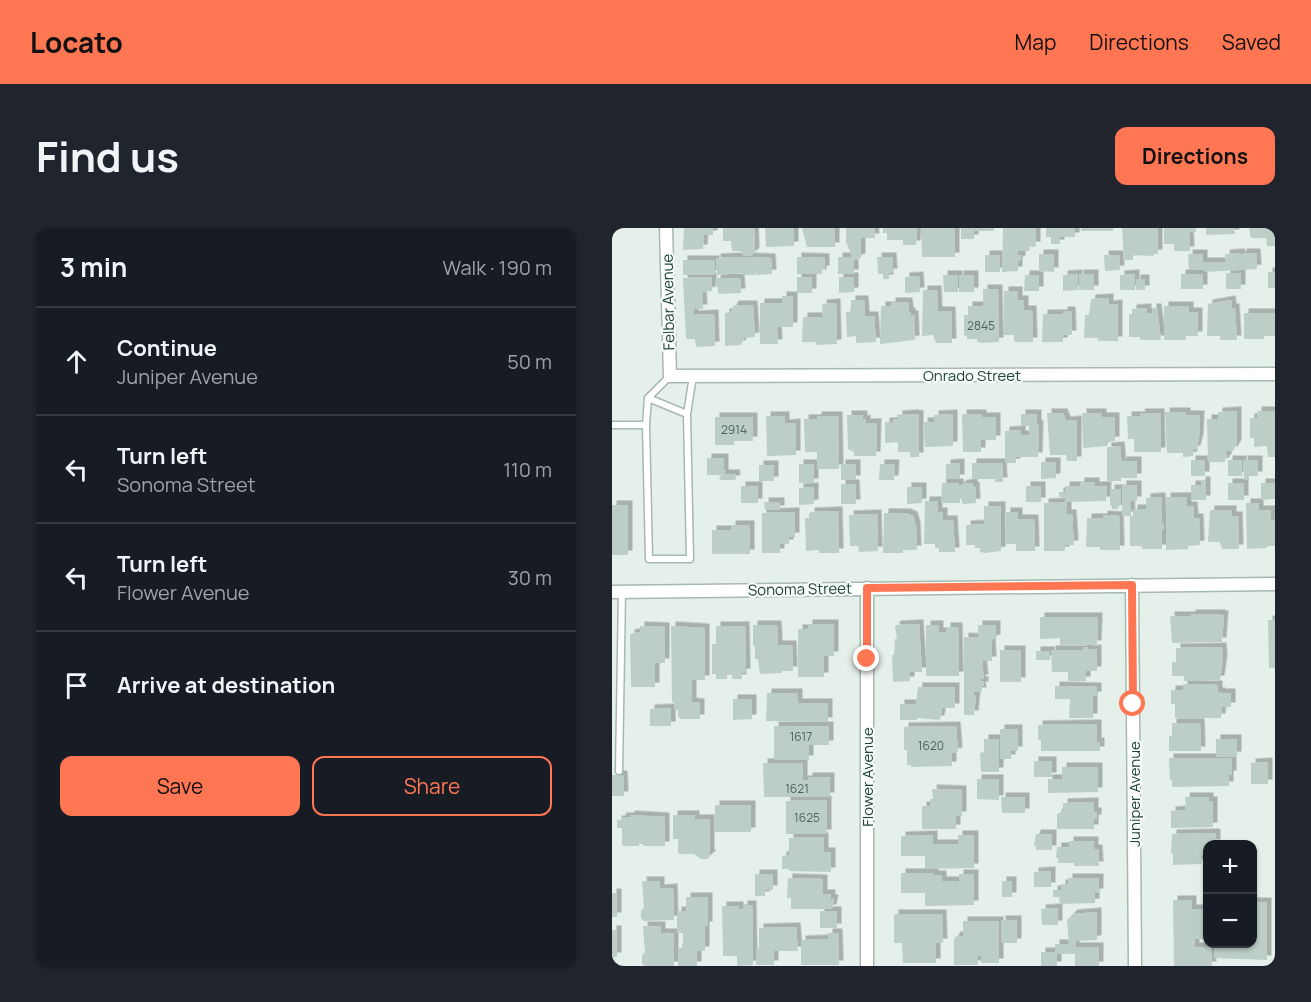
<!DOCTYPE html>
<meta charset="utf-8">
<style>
body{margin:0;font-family:Manrope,sans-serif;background:#20242c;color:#f1f3f6}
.controls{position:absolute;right:18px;bottom:18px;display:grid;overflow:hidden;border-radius:12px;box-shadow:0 2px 4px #0004}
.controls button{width:54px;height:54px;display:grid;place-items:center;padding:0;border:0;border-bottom:2px solid #363941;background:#171b24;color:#f1f3f6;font:30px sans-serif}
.stop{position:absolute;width:18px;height:18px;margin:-14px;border:4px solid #ff7653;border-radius:50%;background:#fff}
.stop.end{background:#ff7653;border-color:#fff;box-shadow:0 2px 6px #0008}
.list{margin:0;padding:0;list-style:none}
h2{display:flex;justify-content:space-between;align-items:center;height:78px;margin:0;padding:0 24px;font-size:26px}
h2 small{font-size:20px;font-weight:400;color:#9ea1a6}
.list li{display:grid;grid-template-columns:39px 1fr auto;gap:18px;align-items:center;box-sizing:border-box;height:108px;padding:0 24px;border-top:2px solid #363941}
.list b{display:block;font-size:22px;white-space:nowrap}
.list p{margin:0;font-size:20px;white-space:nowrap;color:#9ea1a6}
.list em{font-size:20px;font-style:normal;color:#9ea1a6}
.actions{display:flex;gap:12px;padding:18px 24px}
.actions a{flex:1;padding:14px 0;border:2px solid #ff7653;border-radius:12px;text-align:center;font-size:21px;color:#ff7653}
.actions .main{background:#ff7653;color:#111}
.icon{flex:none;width:33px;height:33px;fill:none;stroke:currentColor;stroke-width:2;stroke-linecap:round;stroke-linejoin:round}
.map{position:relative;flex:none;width:663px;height:738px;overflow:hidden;border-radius:12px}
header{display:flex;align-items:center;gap:36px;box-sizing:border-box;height:84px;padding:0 30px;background:#ff7653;color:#111}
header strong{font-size:28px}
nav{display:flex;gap:33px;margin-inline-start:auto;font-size:21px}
.intro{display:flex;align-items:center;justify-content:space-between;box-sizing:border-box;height:144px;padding:0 36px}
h1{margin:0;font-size:42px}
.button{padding:15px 27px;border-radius:12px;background:#ff7653;color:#111;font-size:21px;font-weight:700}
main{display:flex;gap:36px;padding:0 36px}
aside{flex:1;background:#171b24;border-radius:12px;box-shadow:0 2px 4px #0004}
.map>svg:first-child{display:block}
</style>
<header>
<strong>Locato</strong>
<nav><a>Map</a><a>Directions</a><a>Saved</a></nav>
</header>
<div class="intro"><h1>Find us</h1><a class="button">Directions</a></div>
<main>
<aside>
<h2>3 min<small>Walk · 190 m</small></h2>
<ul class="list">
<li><svg class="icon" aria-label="ahead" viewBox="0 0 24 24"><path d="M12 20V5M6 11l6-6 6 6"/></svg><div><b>Continue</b><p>Juniper Avenue</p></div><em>50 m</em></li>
<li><svg class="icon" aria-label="left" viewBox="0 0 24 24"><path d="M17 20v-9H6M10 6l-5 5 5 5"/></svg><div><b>Turn left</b><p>Sonoma Street</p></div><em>110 m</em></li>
<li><svg class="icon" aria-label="left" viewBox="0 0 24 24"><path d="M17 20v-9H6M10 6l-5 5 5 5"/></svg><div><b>Turn left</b><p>Flower Avenue</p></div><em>30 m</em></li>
<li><svg class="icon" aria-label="arrive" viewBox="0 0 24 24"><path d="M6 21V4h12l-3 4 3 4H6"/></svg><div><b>Arrive at destination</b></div></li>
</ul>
<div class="actions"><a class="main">Save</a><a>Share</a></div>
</aside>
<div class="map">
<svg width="663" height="738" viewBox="0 0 663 738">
<defs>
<filter id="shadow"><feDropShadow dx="4.5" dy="-4.5" stdDeviation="0" flood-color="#0004"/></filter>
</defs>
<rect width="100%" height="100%" fill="#e5f0ea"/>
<path fill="#bccec6" filter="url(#shadow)" d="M72,0h29v7h-9l-1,14 -20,1z
M111,0h31l1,24 -3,3 -8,1 -3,-5h-9l-1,-10h-8z
M153,0h29v18l-28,1z
M190,0h33v19h-28z
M234,0h28l1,10h-14v20l-7,2v14h-16v-17h14l-6,-15z
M271,0h34l-1,17h-13v-5h-16v-7h-4z
M309,0h34v29h-33z
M349,0h33v3h-20v8h-13z
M391,0h33v18h-7l1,5h-12v4h3v5l-3,1v10l-16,1z
M434,0h29v9h-15v7h-9v-7h-5z
M469,0h32v3h-32z
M510,0h36v26h-5l1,2 -21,-1v5h-9z
M552,0h32v4h-7l1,19h-16v-7h-10z
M594,0h28l1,6 -29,1z
M637,0h26v18h-8l-1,-8h-15z
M628,25l2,4v-4h14l1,16 -53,3v-2h-15l-1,-16h15v8h23l-1,-8z
M427,26h15v18l-15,-1z
M373,27h15v17h-15z
M492,27h15l1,15 -15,1z
M129,29l30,1 1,16 -15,1v-8l-1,8h-14v-2l-25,2 -1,-17z
M185,29l28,1v12h-3v4h-25z
M265,29h15l1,16h-4v6h-6v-5h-5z
M71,32h32v15h-32z
M656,44h7v16h-7z
M614,45h15v16h-15z
M466,46v16l-15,1v-16z
M467,46h15v16h-15z
M523,46v16h-15v-15z
M569,46h22v15h-22z
M331,47h15v17h-14z
M347,47h15v17h-15z
M413,47h14v16h-15z
M307,48l1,16 -15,1v-16z
M100,49v14l-10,1 1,17h-9v6l20,-1 1,32 -19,1 -1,-8h-9l-3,-61z
M185,49h15v16h-15z
M227,49h15v15l-15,1z
M105,50h23l1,15 -23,1v-7l-3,-2z
M524,51h9v11h-9z
M371,61h15l1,53 -16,1 -6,-1v-3h-10v-4l-3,1v-21h4v-9h15z
M311,62h14l1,21h13l1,32h-16l-3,-8 -11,1z
M392,63h14v9h6v10h8l1,32h-19v-7h-11z
M170,68h11v31h-16l1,17h-18v-12h-2v-3h2v-26h22z
M497,70v7l9,-1v37h-20v-3h-14l1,-23h4l2,-16z
M239,72h13l1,16h9l2,26 -20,1v-7l-9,1 -1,-25h5z
M619,72l1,8h3l2,32h-17v-4h-13l1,-32z
M279,74h17l1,10h2v3h3l1,25 -35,4 1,-38h10z
M224,75l1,41 -21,1v-3h-14l1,-25h20l-1,-13z
M122,77h19l2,32 -11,1 -3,7 -16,1v-33l6,-1z
M552,78h25v6h9v24h-12v4h-22z
M535,80v5h5v-5h5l4,32h-21v-3h-11v-23h3v-5z
M451,83h8l1,24h-9v7h-21l1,-28h20z
M632,85h31v23h-11v3h-20z
M625,183v33l-4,7h-6v8h-2v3h-17l-1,-43h11v-7z
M645,183h18v46h-7l-1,-11 -13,1v-9h-4v-20h7z
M553,184h21v3h14l-1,23 -3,12h-3v6l-10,1v-4h-16z
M435,185h16l3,8 11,-1v41h-10l-1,-6h-16z
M470,185h20v4h13v24h-6l-2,5 -24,2z
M528,185h20l1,39h-27v-13h-6l-1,-23h14z
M301,186l6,1v42h-9v-5h-12v-10l-13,1v-21h8v-3h5v-4z
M341,186v32l-28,1 -2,-25h11v-7z
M350,186h20v3h14v23h-15v12h-18z
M409,186h16v10l2,2 -1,31h-22v6h-11v-32l16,-1v5h8v-9h-8z
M235,187h16v5l3,-1v4h11l-1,33h-22v-4l-6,-3z
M154,188h19v8l11,-1v32l-29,1z
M205,188h21l1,53h-22v-17h-12l-1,-33h13z
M103,189h38v24h-19v4h-19z
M508,218l2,23v-8h15v17h-15l-1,-2v5h-14v-34z
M95,230h17v16h11l1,4 -1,2h-14l-2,-1 2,-4h-14z
M579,232h14v16h-14z
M616,232h14v16h-14z
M631,232h15v16h-9v4h-5z
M429,234h15v16l-15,1z
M348,235v16h-14v-15z
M360,235h30l1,19h-8v-3h-23z
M187,236h15v19h-15z
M229,236h15v16h-15z
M268,236h15l-1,16h-15z
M147,237h15v16h-15z
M589,253h5v19h-15v-15h10z
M468,254h15v4h12l-1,15 -41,1v-5h-6v-5h6v-6h15z
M330,255h17v4l4,-3 10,-1v3h2l1,17 -13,1 -3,-8v7h-19z
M616,255h16v17h-16z
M649,255h14v16l-14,1z
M229,256h14l1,20h-15z
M510,257h15v16h-7l1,15h2v-7h13v-11l15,-1 1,26h2v7h-2v19h-20v-3h-12v-30h-8z
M129,258h17v17h-17z
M414,258h15v16h-15z
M202,259v17l-15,1v-17z
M295,259h15v16l-15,1z
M498,261h11v17h-3v3h-6v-3h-2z
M554,269h21v9h6l1,12h5l1,27 -12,1v3l-22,1z
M313,273h13v11h5v8h10l2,32h-16v-4h-4v-4h-11z
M152,274h16v8h-15z
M455,274v12h5l2,31h-9v6h-21v-48z
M634,275h13v7h12v11l4,-1v26h-8v2l-20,1z
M0,277h16v50h-16z
M372,278h17v45l-16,2 -5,-1v-4h-5v-3h-9v-20l18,-1z
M598,282h22v6h6l1,33h-17l-2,-7h-12z
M226,283l1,42h-20v-3l-13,1 -1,-33h5v-6z
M183,284v25h-6v7h-9v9h-18v-40z
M394,284h12v7h16l1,32h-19v-7h-11z
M272,285h22l7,3 3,10 1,24h-14v3h-20z
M265,286l1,37 -19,1 -1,-6h-8l-1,-31z
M491,287l16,1 1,34h-20v-3h-14l1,-29h16z
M119,297h19v29h-38v-24h19z
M579,386h30v1h3l-2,27 -50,1 -2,-27h21z
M428,389h58l-1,28h-37v-7l-20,1z
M656,392h7v48h-6z
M196,396h26v32h-10v21h-26v-48h10z
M307,396l3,48h-12v9l-16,1 -1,-2 -1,-25h2l1,-16h2l-2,-12 1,-2z
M141,397h24l1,20h14l1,26h-11v2l-22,1 -2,-15h-3v-13h-2z
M314,397h13v7h7v-5h12l1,49h-33z
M366,397h18v14h-3l-2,3 1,19h-10l2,18h-3v2h3v5h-3l1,6h-8v3h2l-2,20h-10v-78l14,1z
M28,398l25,1v36h-10v24h-24l-1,-53 10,-2z
M59,398l34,2v52h-13v22h-4l12,1v16h-19l-3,-3v-6h-3l-1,-8h-2z
M104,398h29l1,47h-4v6h-10v-5h-5v5h-11v-5h-4v-30h4z
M471,419h5v3l9,-1v22h-11v10h-18v-9h-16l-1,-22h32z
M610,419l1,12 -3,21 -36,1v-5h-12v-14h4v-14z
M388,422h21v32h-21z
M424,423h14v9h-14z
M571,456l35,1v7h3v1h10v14h-9l-1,11h-46v-14h-4v-14h12z
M443,458l42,1v9h-4v22h-24l1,-19h-15z
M306,459h37v21h-13l-2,12 -23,-2v2h-17v-16h16z
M155,465h31v10h30v19l-62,-1z
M121,471h19v20l-19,1z
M59,480v18h-21v-17z
M560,495h28l1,28h-32v-15h3z
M485,496v18h3v9h-59v-11h-3v-15z
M162,498h55v19h-20v15h-35z
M344,498l2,26 -6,1v13l-41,1v-2h-4v-15h-3v-23z
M388,501h18v22h-7v8h-11z
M372,511h15v33h-18l-1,-19 4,-1z
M604,511h21v17l-21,1z
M557,530h63v17h-3v11l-57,1v-7h-2z
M422,533h18v16h-18z
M656,534v22h-17v-21z
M151,535h40v17h5v-3h22v20h-66z
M450,539h36v25l-50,1v-14h14z
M0,547h11l1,21h-12z
M365,551h22v21l-22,-1z
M320,561l30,1v26h-6v13h-34v-23h8v-7h3z
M389,569h24v16h-23z
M573,569h24v4h4v26l-42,1v-17l15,-1z
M215,572v34h-41v-33z
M482,574v10h3v7h-3v10h-37v-15l6,-3v-8z
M103,577h36v27h-36z
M18,587l35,2v29h-22v-2h-4v2h-17v-18h-5v-8h4l1,-3h8z
M61,587h22v4h15v35h2l-5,5h-6l-7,-5h-16v-15h-5z
M602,605l2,1v10h-8v12h-7l1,8 -29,1v-11h-2l1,-20z
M424,606h16v16h-16v-4h-2z
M321,607v9h25v-9h16v33l-49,1v-13h-24v-20z
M212,609v15h7v20l-42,-1v-2h-7v-13l7,-1v-17z
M457,613h25v8h4l1,17h-25v-3h-16v-5h-2l1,-11h12z
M439,643v16h-17v-15z
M289,645h33v2h8v6h17v-7h15v31l-49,1v-13h-24z
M143,646h18v16h-8v6h-10z
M176,650l35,1v15h8v5h3l-2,10h-41v-11h-4z
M456,650h31v15h-4v10l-35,1 -1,-7h-6v-7h8v-6h7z
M30,653h18v8l13,-1 1,32 -30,1 -3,-3v-8l3,-2z
M390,653h10v16h-10z
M0,665h5v24h-5z
M74,669h22v29h-3v25h-8v15h-19v-18h5v-15h-6v-22h9z
M561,672h19v9h16v30h-13v8h16l1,19h-38z
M640,674h15v58l-53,-2v-14h38z
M131,677h9l1,60 -16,1v-10h-14l-1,-50h17v3h4z
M446,680v17h-16l-1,-16z
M208,683h17v17h-17z
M485,684v28l-21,1 -1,6h24v19h-24v-12h-18v12h-16v-14h14v-8h14l-2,-24 6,-6z
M282,686h48l1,29h-7v20h-33l-1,-20h-8z
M389,692h16v23h-15z
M351,693h36v42h-18v-7h-3v9h-24v-25l2,-4h7z
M31,698h18v7h13v33h-29l-3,-2v-9l3,-3z
M184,699l2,24h-24v14h-18v-17h3v-20z
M0,702h5v27h-5z
M216,705h10l1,32h-38v-25l27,-1z"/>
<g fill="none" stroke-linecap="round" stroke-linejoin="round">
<g stroke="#a6b9b1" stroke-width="9">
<path id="service" d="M36,170l39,16
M0,197h34l2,-27 22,-22
M34,197l3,134h41l-3,-145 6,-38
M7,543l3,-179"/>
</g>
<g stroke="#a6b9b1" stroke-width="15">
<path id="minor" d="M54,0l4,148 605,-2
M520,357l3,381
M255,360v378
M0,364l663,-8"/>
</g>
<use href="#service" stroke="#fff" stroke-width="6"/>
<use href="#minor" stroke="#fff" stroke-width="12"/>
</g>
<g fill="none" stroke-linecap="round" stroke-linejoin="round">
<path stroke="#ff7653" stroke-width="8" d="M255,431v-71l265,-3 1,119"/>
</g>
<g text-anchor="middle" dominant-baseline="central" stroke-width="4.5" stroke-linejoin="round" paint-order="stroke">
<g font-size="12" fill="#48665c">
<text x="369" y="97">2845</text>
<text x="122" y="201">2914</text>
<text x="189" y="508">1617</text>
<text x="319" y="517">1620</text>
<text x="185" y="560">1621</text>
<text x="195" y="589">1625</text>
</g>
<g font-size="15" fill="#214439" stroke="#f6fbf8">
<text transform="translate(56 74) rotate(-91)">Felbar Avenue</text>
<text x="360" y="147">Onrado Street</text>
<text transform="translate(188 361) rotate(-1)">Sonoma Street</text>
<text transform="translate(255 549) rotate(-90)">Flower Avenue</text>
<text transform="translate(522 566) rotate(-90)">Juniper Avenue</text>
</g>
</g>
</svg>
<div class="controls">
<button>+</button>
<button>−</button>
</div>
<div class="stop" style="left:521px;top:476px"></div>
<div class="stop end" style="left:255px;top:431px"></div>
</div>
</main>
